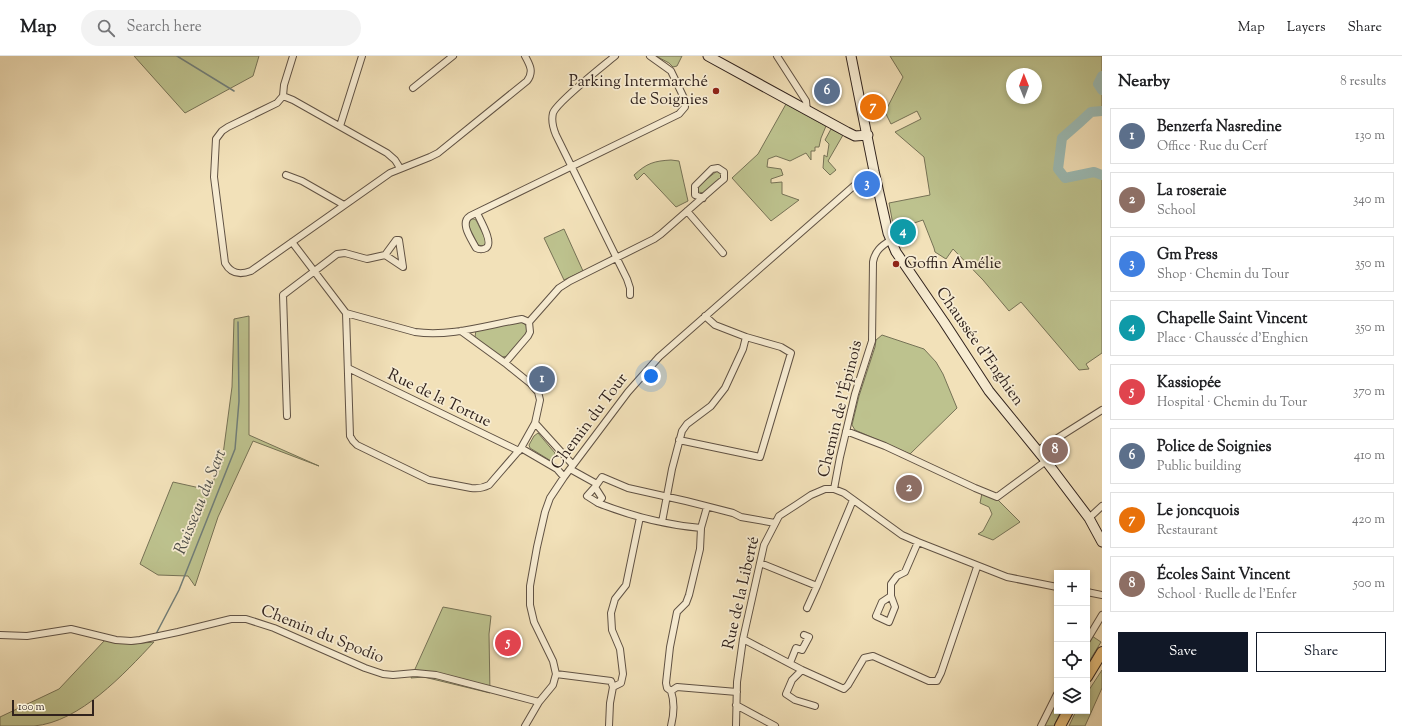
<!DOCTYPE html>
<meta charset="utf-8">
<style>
body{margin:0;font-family:"Sorts Mill Goudy",serif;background:#f2f2f2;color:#202124}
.controls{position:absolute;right:12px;bottom:12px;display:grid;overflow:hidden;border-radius:0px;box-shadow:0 2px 6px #0003}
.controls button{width:36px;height:36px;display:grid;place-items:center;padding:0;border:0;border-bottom:1px solid #e0e0e0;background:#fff;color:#202124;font:20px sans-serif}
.compass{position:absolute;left:1006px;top:12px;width:36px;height:36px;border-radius:50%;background:#fff;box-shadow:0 2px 6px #0003;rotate:359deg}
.scale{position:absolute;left:12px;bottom:10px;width:82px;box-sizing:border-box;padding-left:4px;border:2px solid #30221d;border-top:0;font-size:11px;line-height:14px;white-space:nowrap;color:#30221d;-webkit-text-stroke:3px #f7ecd2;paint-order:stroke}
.you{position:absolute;left:651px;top:320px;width:14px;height:14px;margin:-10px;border:3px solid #fff;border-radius:50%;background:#1a73e8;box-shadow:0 0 0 6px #1a73e833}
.badge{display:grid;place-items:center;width:26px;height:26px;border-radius:50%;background:#111827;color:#fff;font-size:13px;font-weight:700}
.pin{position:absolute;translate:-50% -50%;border:2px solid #fff;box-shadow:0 1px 4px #0006}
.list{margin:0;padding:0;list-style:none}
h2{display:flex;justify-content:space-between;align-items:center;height:52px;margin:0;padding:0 16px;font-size:17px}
h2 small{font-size:13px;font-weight:400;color:#757577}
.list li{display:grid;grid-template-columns:26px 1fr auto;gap:12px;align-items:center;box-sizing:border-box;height:56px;margin:0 8px 8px;padding:0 8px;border:1px solid #e0e0e0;border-radius:0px}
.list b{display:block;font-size:15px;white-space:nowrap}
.list p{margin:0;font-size:13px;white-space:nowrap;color:#757577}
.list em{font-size:13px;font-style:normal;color:#757577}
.actions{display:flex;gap:8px;padding:12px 16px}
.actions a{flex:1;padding:9px 0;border:1px solid #111827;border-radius:0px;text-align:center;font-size:14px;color:#111827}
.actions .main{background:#111827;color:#fff}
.icon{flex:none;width:22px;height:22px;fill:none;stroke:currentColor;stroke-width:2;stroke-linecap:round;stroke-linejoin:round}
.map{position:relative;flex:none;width:1102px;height:670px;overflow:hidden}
header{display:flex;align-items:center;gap:24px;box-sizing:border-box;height:56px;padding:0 20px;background:#fff;border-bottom:1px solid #e0e0e0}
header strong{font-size:19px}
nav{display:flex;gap:22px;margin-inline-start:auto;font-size:14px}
.search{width:280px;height:36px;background:#f2f2f2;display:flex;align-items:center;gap:10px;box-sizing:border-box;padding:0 14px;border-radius:22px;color:#757577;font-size:15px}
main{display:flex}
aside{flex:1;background:#fff}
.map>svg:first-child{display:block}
</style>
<header>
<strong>Map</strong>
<div class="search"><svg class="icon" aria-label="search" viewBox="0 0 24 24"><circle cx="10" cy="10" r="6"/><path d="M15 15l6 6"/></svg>Search here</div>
<nav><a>Map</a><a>Layers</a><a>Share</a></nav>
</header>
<main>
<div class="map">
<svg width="1102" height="670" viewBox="0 0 1102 670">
<rect width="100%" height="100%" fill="#f2e1b9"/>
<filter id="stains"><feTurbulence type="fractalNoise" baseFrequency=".005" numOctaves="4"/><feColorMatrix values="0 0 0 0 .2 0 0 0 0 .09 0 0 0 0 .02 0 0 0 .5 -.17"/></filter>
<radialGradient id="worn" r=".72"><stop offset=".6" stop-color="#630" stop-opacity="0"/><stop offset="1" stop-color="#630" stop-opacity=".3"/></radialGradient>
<path fill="#bdc28e" stroke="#767256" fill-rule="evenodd" d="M134,0h125l-6,20 -68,37z
M656,0h26l-5,10 -4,1 -4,-4z
M890,0h212v55l-11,1 -13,12 -16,13 -4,32 7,9 29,-6 8,3v178l-16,11 3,5 -10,1 -58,-68 -12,9 -26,-31 -30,-31 -7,10 -11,-7 -1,-4 -11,-28 -29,10 -5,-27 41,-8 -6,-38 -29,-25 26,-13 -4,-8 -26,13 -6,-12 18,-35zM1012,18h24v24h-24z
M786,48l40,22 -5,12 -2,9h-4v4h-4v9l-5,-7 -16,8 -14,-5 -8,3 -1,8 14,2 2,6 -12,4v4l11,-1v12l17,6 -28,21 -39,-43 26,-24z
M831,73l12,6 -15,26 8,9 -6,5 -7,-7 1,-13 3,2 2,-13 -4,-4z
M671,104l8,1 9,40 -12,6 -32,-34 -7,7 -3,-5c13,-12 20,-14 37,-15z
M717,115l5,3 -1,5 -17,14 -6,-1v-6z
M470,163h4l2,1 10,20v4l-3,2 -5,-1 -10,-20 1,-5z
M564,173l19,42 -19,9 -20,-42z
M249,260v119l70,31 -66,-25 -35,76 -23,69 -7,-10 -30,-1 -18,-11 33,-82 36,8 13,-28 10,-75 2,-68z
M522,266l6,5v5l-20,24 -6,1 -25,-16 -2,-4 1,-7z
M882,279l42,14 12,13 7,12 14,34 -47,46 -55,-24 -3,-5 7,-29 16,-49 1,-7z
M538,377l17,20v5l-4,3 -21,-13 -1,-3 5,-9z
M982,437l15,6 23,23 -27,18 -15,-6 5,-3 9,-17 -3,-7 -9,-4z
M443,551l48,9 -2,18 1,59 -66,-16 -13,1z
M1092,580l9,6 -14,23v-20z
M105,584l27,4 22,-2c-30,32 -74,80 -120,84 -11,0 -23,0 -34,0v-9l59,-28z
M1102,614v18l-17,38h-16l7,-15h11v-18z
M1057,642v13h4l-7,15h-10z"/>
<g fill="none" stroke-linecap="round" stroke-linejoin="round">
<path stroke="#717e79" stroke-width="1.5" d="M177,0l57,35
M156,578l23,-44 56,-141 4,-48 -1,-79"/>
<path stroke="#9cbcb6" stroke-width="10" d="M1102,20l-4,8 4,6
M1102,55l-11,1 -13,12 -16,14 -4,31 7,9 29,-6 8,3"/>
<g stroke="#605244" stroke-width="8">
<path id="street" d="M293,0l-9,29 -1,11 -6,7 -49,24 -6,4 -6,8 -2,38 11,86c6,11 15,12 26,8l139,-98 40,-16 8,-4 89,-72c7,-9 3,-16 -2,-25
M615,0c-12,10 -58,46 -62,57 -2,8 0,15 3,22l71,144 3,9v7
M777,0l29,45 1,10
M413,32l40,-32
M283,40l10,4 94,53 8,7 5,8
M340,70l22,-70
M286,119l16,6 42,24
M687,155l36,42
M477,157c3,7 17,30 9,35 -4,2 -6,2 -10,0 -4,-8 -17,-25 -6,-32l209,-102 6,-7 -1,-9 -13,-27 -21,-15
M292,186l54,71 4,123 3,5 4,4 72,35 42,8c7,1 12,0 18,-3l32,-37 14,-25 5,-23 -2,-8 -7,-8 -26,-21
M346,257l69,19c36,5 72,-7 107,-13l7,3
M529,266l30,-34 11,-7 84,-42 7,-5 57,-50 6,-5v-7l-6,-4 -6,1 -17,17v9l8,3
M461,275l44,32 23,-27 2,-4 -1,-10
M348,312l171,83
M287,360l-4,-121 54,-41 8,-1 22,6 18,-4 11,-15h3l4,27 -18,-12
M535,367l38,42
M846,375l39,15 90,42 22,9 49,-36
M679,384l81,17 31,-104 -10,-6 -35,-10
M521,392l36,21 7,8
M1037,395l65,-41
M570,413l27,15
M595,431l-8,9 11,7
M834,433l6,-32 15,-63 17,-53 1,-79c2,-11 8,-16 18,-22
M707,451l-6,21 -1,21 -11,46 -3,8 -9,9 -7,35 -4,36 1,5 4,3 6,-4 60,5
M1089,462l13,-12
M662,466l10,-53 10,-38 5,-7 24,-18 14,-18 18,-39 3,-12 -31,-12 -10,-9
M701,472c-35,-3 -70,-12 -103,-25l4,-5 -7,-11 7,-10 26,11 58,13 47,12 8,4 34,6
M760,507l57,23 36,-86
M1087,536l15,3
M891,540l4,11 -6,15 -13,-6 6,-14 9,-6v-12l6,-8 8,-4 13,-30
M807,552l10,-22
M0,579l27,1 44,-7 45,11 15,1 9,-1 38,-8 53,-13h15l28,9 91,40 18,6 10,1 22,-2 21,2 103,27
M743,583l59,31 42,19 4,-4 16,-27 9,-2 56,25h8l4,-8 36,-106
M1087,584l15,-25
M790,607l6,-15 6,2 7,-13 -5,-2
M802,614l-10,10 -6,14 9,6 20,6
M556,618l55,7 2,6
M613,631l8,-4 2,-9 -3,-25 -8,-19 -1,-17 4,-14 11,-14 14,-68
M671,635c4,12 3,23 0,35
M736,649l39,21
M525,670l14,-24 14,-17 3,-11 -3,-13 -19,-39 -4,-17v-19l7,-39 8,-35 5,-14 14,-21 64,-85 31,-35 197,-173 18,-13
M609,670l1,-23 3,-16
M736,670l1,-44 6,-43 21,-94 15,-29 17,-11 15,-10 14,-6h9l10,4 58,42 16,7 89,35 50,10
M1041,670l16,-32"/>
</g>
<g stroke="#30221d" stroke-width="11">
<path id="secondary" d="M708,0l139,76 8,4 13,-1
M851,0l23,115 14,62 8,19 48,70 45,69 57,70 43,57 13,24"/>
</g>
<g stroke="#30221d" stroke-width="12">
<path id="primary" d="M1087,621l15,-25
M1060,670l8,-15"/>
</g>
<use href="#street" stroke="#f7ecd2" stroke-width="6"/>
<use href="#secondary" stroke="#f7ecd2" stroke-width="9"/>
<use href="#primary" stroke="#e9c07c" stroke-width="10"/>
</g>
<g fill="#8f2418" stroke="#f7ecd2" stroke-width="1.5">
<circle cx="716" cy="35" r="4"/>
<circle cx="896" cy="208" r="4"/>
</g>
<g text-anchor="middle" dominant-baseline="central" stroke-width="3.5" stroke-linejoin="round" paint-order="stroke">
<g font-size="16" fill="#30221d" stroke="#f7ecd2" text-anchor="end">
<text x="708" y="26">Parking Intermarché<tspan x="708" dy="18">de Soignies</tspan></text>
<text x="904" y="208" text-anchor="start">Goffin Amélie</text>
</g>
<g font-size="16" fill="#30221d" stroke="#f7ecd2">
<text transform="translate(979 291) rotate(55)">Chaussée d'Enghien</text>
<text transform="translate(439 343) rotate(26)">Rue de la Tortue</text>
<text transform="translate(841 353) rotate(-76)">Chemin de l'Épinois</text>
<text transform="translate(590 366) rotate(-53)">Chemin du Tour</text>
<text transform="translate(742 537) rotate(-77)">Rue de la Liberté</text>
<text transform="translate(322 579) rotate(22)">Chemin du Spodio</text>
</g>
<g font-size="17" font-style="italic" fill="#50504b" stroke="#f7ecd2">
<text transform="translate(201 446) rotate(-68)">Ruisseau du Sart</text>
</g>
</g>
<rect width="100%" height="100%" filter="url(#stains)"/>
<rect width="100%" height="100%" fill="url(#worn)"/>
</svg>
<div class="controls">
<button>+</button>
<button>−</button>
<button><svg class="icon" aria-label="locate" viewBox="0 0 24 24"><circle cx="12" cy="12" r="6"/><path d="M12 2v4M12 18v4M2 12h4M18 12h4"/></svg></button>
<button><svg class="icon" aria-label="layers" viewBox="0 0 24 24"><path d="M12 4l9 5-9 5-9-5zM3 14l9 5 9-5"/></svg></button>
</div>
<svg class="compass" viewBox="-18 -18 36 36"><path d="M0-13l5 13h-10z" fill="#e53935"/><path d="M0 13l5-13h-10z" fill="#757577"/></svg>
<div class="scale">100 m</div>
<div class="you"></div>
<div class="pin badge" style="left:542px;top:323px;background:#5c6f8a">1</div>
<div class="pin badge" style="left:909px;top:432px;background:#8d6e63">2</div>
<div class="pin badge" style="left:867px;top:128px;background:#3f7fe0">3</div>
<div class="pin badge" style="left:903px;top:176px;background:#0f9aa8">4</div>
<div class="pin badge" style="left:508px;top:587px;background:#e0444e">5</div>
<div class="pin badge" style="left:827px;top:35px;background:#5c6f8a">6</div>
<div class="pin badge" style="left:873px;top:51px;background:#e8710a">7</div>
<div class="pin badge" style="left:1055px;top:394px;background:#8d6e63">8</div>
</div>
<aside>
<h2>Nearby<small>8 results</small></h2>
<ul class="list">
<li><span class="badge" style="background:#5c6f8a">1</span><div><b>Benzerfa Nasredine</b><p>Office · Rue du Cerf</p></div><em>130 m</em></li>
<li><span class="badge" style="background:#8d6e63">2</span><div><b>La roseraie</b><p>School</p></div><em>340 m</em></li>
<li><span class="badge" style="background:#3f7fe0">3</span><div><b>Gm Press</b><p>Shop · Chemin du Tour</p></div><em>350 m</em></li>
<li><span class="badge" style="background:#0f9aa8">4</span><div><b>Chapelle Saint Vincent</b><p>Place · Chaussée d'Enghien</p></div><em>350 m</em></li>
<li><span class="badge" style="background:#e0444e">5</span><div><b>Kassiopée</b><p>Hospital · Chemin du Tour</p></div><em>370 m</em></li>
<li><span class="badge" style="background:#5c6f8a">6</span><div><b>Police de Soignies</b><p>Public building</p></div><em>410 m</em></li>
<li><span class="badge" style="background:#e8710a">7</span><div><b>Le joncquois</b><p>Restaurant</p></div><em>420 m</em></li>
<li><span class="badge" style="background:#8d6e63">8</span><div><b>Écoles Saint Vincent</b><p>School · Ruelle de l'Enfer</p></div><em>500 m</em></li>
</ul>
<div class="actions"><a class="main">Save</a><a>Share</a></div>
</aside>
</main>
